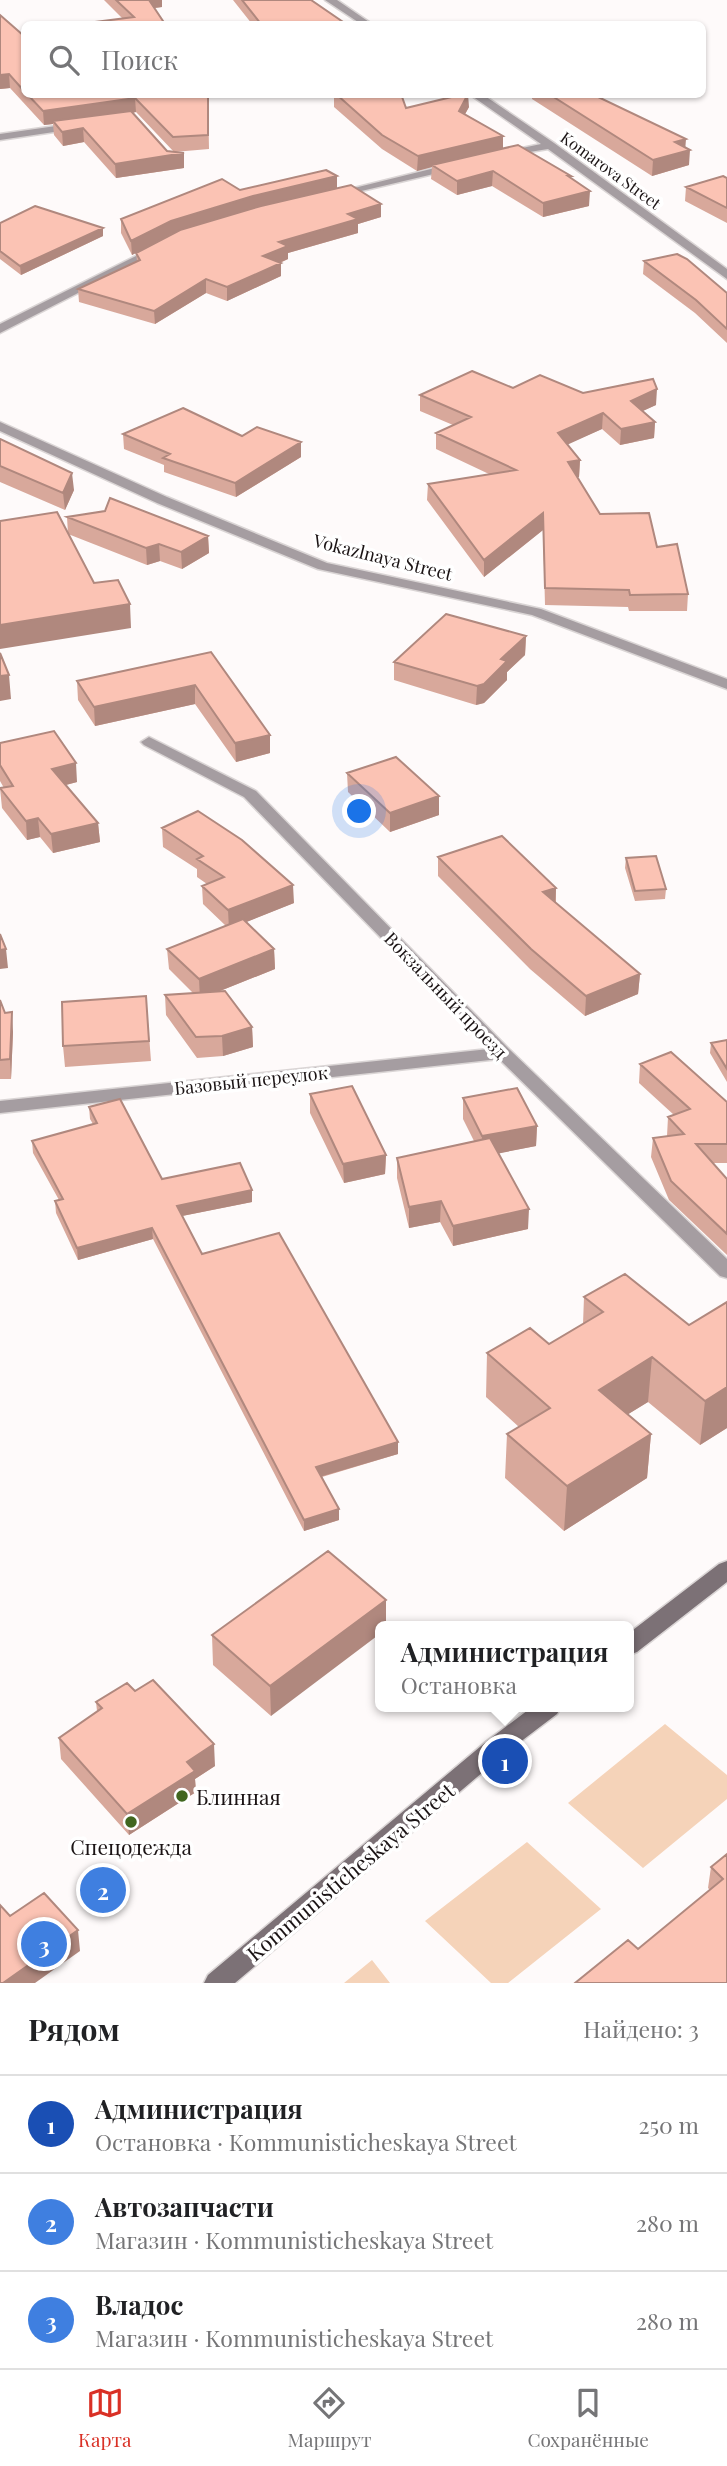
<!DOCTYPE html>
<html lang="ru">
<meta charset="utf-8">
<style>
body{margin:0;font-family:"Playfair Display",serif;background:#f6f6f6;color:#202124}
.you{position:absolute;left:360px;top:812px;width:24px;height:24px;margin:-18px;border:5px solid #fff;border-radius:50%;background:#1a73e8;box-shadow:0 0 0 10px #1a73e833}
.badge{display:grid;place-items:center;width:46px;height:46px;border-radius:50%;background:#d93025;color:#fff;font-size:23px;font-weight:700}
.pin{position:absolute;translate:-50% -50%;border:4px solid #fff;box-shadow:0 2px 7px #0006}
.popup{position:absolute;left:375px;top:1621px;width:259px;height:91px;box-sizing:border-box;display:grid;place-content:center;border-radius:10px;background:#fff;filter:drop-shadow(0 2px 5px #0005);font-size:23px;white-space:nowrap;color:#757577}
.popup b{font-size:26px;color:#202124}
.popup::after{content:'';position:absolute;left:50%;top:100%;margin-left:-14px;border:14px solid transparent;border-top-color:#fff}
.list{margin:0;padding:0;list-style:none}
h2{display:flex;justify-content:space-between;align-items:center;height:91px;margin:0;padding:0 28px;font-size:30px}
h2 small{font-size:23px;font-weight:400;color:#757577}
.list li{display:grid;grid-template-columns:46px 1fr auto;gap:21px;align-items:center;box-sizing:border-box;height:98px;padding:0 28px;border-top:2px solid #e0e0e0}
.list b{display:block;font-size:26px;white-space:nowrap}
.list p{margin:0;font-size:23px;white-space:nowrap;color:#757577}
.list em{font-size:23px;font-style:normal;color:#757577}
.icon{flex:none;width:38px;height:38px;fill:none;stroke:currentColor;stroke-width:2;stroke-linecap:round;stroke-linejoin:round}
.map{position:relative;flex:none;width:727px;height:1983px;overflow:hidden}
.search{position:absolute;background:#fff;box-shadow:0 2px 5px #0004;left:21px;right:21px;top:21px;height:77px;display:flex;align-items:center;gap:18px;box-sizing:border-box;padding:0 24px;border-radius:10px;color:#757577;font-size:26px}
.sheet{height:385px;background:#fff}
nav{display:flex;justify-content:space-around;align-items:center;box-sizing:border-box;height:98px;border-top:2px solid #e0e0e0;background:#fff;font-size:19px;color:#757577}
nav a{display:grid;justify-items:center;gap:4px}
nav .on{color:#d93025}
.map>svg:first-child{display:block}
</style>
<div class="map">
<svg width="727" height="1983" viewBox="0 0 727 1983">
<rect width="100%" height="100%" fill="#fefafa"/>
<path fill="#f5d3b9" d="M665,1724l62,51v24l-84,69 -75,-65z
M527,1842l74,67 -93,74h-17l-66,-62z
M372,1960l18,23h-46z"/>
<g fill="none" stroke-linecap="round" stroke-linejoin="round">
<g stroke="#dad5d5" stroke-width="3">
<path id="minor" d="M325,0h12l35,24h-11z
M469,94h13l72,49 173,126v10l-179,-130 -49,8v-4l42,-9z
M77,123l5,3 -1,2 -81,12v-6z
M455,163l4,1v4l-123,29 -6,-3z
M156,246l4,1v4l-160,82v-9z
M0,422l167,75 160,66 214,46 186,70v10l-195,-74 -214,-46 -161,-66 -157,-72z
M149,737l107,54 253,258 218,210v19l-7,-2 -221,-217 -499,54v-12l489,-52 -245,-252 -100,-52 -3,-3z"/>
</g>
<g stroke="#dad5d5" stroke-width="3">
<path id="secondary" d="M727,1561v21l-90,70 -8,3v-22l90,-69z
M532,1707h29l-4,7 -54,41 -268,228h-31l4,-8 279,-234z"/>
</g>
<use href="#minor" fill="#a59da1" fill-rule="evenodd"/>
<use href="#secondary" fill="#7c7176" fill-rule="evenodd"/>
</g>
<path fill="#d8a89b" d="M104,0h58v7l-8,1 11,16h-70v-2l28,-3z
M233,0h78l35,24h-94z
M24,36v58h184l1,55 -35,3 -38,-40 -3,1 34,38 17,17 -68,10 -32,-36 -21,4 -9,-11 -1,-11 -9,1 -34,-37 -10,1z
M334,94h67l5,14 63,-1 -4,7 38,22v12l68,28v2l18,28 -46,11 -51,-31 -35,9 -26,-16 1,-12 -15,4 -35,-22 -48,-42z
M532,94h60l93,53 4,18 -37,11 -120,-77z
M337,176v13l44,15v13l-23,7v9l-70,20v6l-8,4 1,13 -54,25 -21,-8 -51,31 -76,-22 -1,-13 59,-28 -1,-8 37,-19 -41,21 -11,-22v-14l119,-29z
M727,178v45l-42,-22 1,-14z
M0,223l103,5v8l-82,39 -21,-16z
M644,261l83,32v50l-32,-30 -52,-39z
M513,388l70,5 73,12 -14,6 13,11 -1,16 -34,7 -18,-16 -35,15 13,16 -1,17h-2l23,37 57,33 31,47 -1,17h-58l-1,-4 -83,-2 -2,-75 -59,47 -57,-77 1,-16 61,-10 -53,-25v-16l17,-8 -33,-14v-16z
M123,434l119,2 59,21 -65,40 -72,-25v-7l-40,-16z
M0,439l74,51 -9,20 -65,-28z
M67,517l141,19 1,17 -27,16 -22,-8 -13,4 -79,-31z
M526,636l-1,19 -18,17v8l-23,23 -8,2 -82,-25v-18z
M211,652l59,83v18l-34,9 -41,-58 -100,22 -17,-26 -1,-19z
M0,743l77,39 -11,3 32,38 2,19 -47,11 -13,-16 -13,3 -25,-32 -2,-20h4l-4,-7z
M347,773l92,42 -49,17 -42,-40z
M162,828l132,75 -48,19 28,27 1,20 -55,22 32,36 1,20 -30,9 -26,2 -31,-43 -1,-20 28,-2 -24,-24 -2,-20 59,-23 -23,-22 -1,-18 5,-2 -10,-7v-8l-34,-22z
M438,857l118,31v15l84,71 -2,20 -53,22 -55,-47 -92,-93z
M626,858l40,31 -1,10 -30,2 -10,-33z
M146,996l5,65 -86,6 -2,-21z
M0,1000l13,32 -2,47h-11z
M727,1040v42l-17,-29 1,-10z
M640,1064l87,38v61h-14l14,16v76l-58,-55 -18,-43 2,-19 14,-2 1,-19 6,-2 -35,-32z
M310,1094l76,61 -1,19 -41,9 -34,-70z
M463,1098l74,28 -1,20 -37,7 29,76 -75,17 -13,-24 -31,6 -12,-50v-20l77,-17 -11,-22z
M89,1107l73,72 90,23 -70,14 20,38 196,200 -76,23 17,32v11l-35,11 -151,-292 -75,21 -22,-47 -1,-12 4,-1 -26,-47 -1,-12 61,-17 -3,-5z
M584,1297l105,28 38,-23v126l-27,17 -52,-43 -20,12 23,20 -4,44 -83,53 -59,-53 2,-44 12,-7 -33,-30 1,-44 62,-9 34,-20z
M328,1551l-57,165 -58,-51 -1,-30z
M135,1691l80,75 -20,13 1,13 -67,43 -68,-76 -2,-21 38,-27 -1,-9z
M727,1854v129l-89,-34 72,-59 -2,-2 3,-21z"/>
<path fill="#b0887e" d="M146,0h16v7l-15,2z
M9,74l1,14 -10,1v-14z
M468,94l1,13 -10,18v-14z
M135,98l1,14 -81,12 -2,-3v3l-9,1 -1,-14z
M83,128l1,14 -21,4 -1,-14z
M503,136v14l-71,15v2l-15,4 1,-15z
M686,139l-1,13 5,-2 -1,15 -37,11 1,-16 22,-18z
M184,153v15l-68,10 -1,-14z
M493,171l-1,15 -35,9v-14z
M337,176v14l-166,44 -39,21 -1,-14 40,-20 82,-25z
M590,191l-1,15 -46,11v-14z
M381,204v13l-23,7v9l-70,20v6l-25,11v-14l16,-14 69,-28z
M103,228v8l-82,39 -1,-9z
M281,263v13l-54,25v-14z
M206,279v14l-51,31 -1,-13z
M657,389l-1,16 -26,12 1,-16z
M603,413l-1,16 -44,20v-16z
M655,422l-1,16 -34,7 1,-16z
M301,442v15l-65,40 -1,-14z
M580,460l-1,17 -12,1 1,-16z
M72,473l2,17 -9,20 -2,-17z
M543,513v17l-59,47v-17z
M208,536l1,17 -27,16 -1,-17z
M159,544l1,17 -13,4 -1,-17z
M130,604l1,24 -131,21v-24z
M526,636l-1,19 -18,17v8l-23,23 -8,2 1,-19 24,-27z
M9,675l2,24 -11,2v-25z
M195,685v19l-100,22 -1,-19z
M270,735v18l-34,9 -1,-19z
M76,763l1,19 -23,6 -2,-19z
M439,796v19l-49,17v-19z
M38,818l2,19 -13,3 -1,-19z
M98,823l2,19 -47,11 -2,-19z
M293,885l1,18 -65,26 -1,-19z
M556,888l-1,20 -12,-16z
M6,949l2,19 -8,1v-19z
M274,949l1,20 -75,30 -1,-20z
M640,974l-2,20 -53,22 1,-20z
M12,1012l1,20 -2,47 -1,-20z
M252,1027l1,20 -30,9 -1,-20z
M537,1126l-1,20 -55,11 1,-21z
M386,1155l-1,19 -41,9 -1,-19z
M252,1190v12l-75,15v-11z
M441,1201l-1,21 -31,6v-21z
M529,1209l-1,20 -75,17v-20z
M152,1228l1,11 -75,21 -1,-12z
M652,1357l-4,45 -52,32 3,-44z
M727,1387v41l-27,17 5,-44z
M651,1434l-4,44 -83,53 3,-45z
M398,1442v12l-82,24v-11z
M339,1509v11l-35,11v-11z
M386,1600v26h-5v7l-110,83 -1,-30z
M214,1744l1,22 -20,13 1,13 -67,43 -2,-21 60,-52z
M78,1930l2,21 -45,32h-32z"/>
<path fill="#fbc3b4" stroke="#b0887e" stroke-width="2" d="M116,0h33l16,24h-68l-2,-2 39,-5z
M242,0h69l35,24h-85z
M0,15l24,21v55l-15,-17 -9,1z
M27,94h181v41l-35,2 -38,-39 -92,13z
M336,94h65l5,14 58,-14h4l-9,17 44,25 -85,20 -36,-21z
M549,94h43l94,45 -11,3 15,8 -37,10z
M131,111l36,40 17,2 -69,11 -32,-36 -21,4 -9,-11z
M518,145l53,31h-3l22,15 -47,12 -50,-32 -36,10 -25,-16z
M326,170l11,6 -84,20 -82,25 -40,20 -10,-22 101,-40 18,11z
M723,176l4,2v30l-41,-21z
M351,185l30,19 -33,10 10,5 -79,23 9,4 -25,10 18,7 -54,24 -21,-8 -52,32 -76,-22 62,-29 -4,-7 44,-23 81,-24z
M35,206l68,22 -83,38 -20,-15v-28z
M677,254l10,5 40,34v36l-31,-29 -52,-39z
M472,371l41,17 27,-13 43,18 70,-14 4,10 -26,12 24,21 -34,7 -18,-16 -45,20 22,27 -12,2 32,52 49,-1 8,34 20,-3 11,50 -58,1 -1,-5 -84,-2 -2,-75 -59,47 -56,-76 88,-14 -80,-37 35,-16 -51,-22z
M183,408l59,28 15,-9 44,15 -66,41 -72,-25 7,-4 -47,-20z
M0,439l72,34 -9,20 -63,-27z
M110,498l98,38 -27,16 -22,-8 -13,4 -79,-31 38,-6z
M57,512l37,71 24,-3 12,24 -130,21v-104z
M446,614l80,22 -25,23 6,2 -23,23 -7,2 -83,-24z
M211,652l59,83 -35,8 -40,-58 -101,22 -17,-26z
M0,653l9,22 -9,1z
M54,731l22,32 -24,6 46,54 -47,11 -13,-16 -12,3 -26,-33 13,-2 -13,-21v-22z
M396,757l43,39 -49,17 -43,-40z
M198,811l44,29 51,45 -65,25 -26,-24 22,-9 -27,-18 6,-3 -41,-28z
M502,836l54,52 -13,4 97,82 -54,22 -55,-47 -93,-92z
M656,856l10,33 -31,2 -9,-33z
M243,919l31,30 -75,30 -32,-30z
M0,934l6,15 -6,1z
M225,991l27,36 -30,9 -26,1 -31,-42z
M146,996l3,45 -86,5 -1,-44z
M0,1000l5,13 7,-1 -2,47 -10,1z
M727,1040v29l-16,-26z
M671,1052l56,50v42h-31l31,35v55l-56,-53 -18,-43 31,-4 -16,-17 22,-8 -50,-45z
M352,1086l34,69 -43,9 -33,-70z
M517,1088l20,38 -55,10 -19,-38z
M120,1099l42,80 78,-16 12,27 -75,16 25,48 77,-21 119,209 -82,25 23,42 -35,11 -152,-292 -75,20 -22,-47 8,-2 -31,-58 65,-18 -8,-16z
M490,1138l39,71 -76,17 -12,-25 -32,6 -12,-49z
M625,1274l64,51 38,-23v85l-22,14 -53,-44 -53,33 52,44 -84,52 -60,-52 43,-26 -63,-55 43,-25 19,16 54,-32 -19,-15z
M328,1551l58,49 -116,86 -58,-51z
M153,1680l61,64 -27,18 8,9 -68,43 -68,-76 43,-30 -6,-6 31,-19 8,8z
M727,1854v129h-152l53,-43 10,9 85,-70 -12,-12z
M44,1893l34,37 -75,53h-3v-78l10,11z"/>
<g fill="#41661f" stroke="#fff" stroke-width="2.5">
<circle cx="182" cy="1796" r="7"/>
<circle cx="131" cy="1822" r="7"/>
</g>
<g text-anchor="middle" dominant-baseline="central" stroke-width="7" stroke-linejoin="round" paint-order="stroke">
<g font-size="16" fill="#1b1415" stroke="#fff">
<text transform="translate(611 170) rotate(36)">Komarova Street</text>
</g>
<g font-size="18" fill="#1b1415" stroke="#fff">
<text transform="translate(383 557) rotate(14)">Vokazlnaya Street</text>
<text transform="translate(446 995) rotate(46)">Вокзальный проезд</text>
<text transform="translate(251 1080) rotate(-6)">Базовый переулок</text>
</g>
<g font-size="21" fill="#1b1415" stroke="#fff" text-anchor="start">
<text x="196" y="1796">Блинная</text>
<text x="131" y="1846" text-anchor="middle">Спецодежда</text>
</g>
<g font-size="21" fill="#1b1415" stroke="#fff">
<text transform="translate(350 1871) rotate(-40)">Kommunisticheskaya Street</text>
</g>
</g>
</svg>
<div class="you"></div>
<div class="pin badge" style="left:505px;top:1761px;background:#1a4fb4">1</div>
<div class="popup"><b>Администрация</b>Остановка</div>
<div class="pin badge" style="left:103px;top:1890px;background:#3f7fe0">2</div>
<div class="pin badge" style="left:44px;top:1944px;background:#3f7fe0">3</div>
<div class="search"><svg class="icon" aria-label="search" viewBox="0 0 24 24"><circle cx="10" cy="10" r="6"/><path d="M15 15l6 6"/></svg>Поиск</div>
</div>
<section class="sheet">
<h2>Рядом<small>Найдено: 3</small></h2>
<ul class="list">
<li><span class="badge" style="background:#1a4fb4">1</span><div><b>Администрация</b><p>Остановка · Kommunisticheskaya Street</p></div><em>250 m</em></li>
<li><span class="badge" style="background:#3f7fe0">2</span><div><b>Автозапчасти</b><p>Магазин · Kommunisticheskaya Street</p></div><em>280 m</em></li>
<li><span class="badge" style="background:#3f7fe0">3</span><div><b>Владос</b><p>Магазин · Kommunisticheskaya Street</p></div><em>280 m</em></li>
</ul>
</section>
<nav>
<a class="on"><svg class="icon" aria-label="map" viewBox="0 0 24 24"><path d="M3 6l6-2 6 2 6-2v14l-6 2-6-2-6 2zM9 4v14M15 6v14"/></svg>Карта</a>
<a><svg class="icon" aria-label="directions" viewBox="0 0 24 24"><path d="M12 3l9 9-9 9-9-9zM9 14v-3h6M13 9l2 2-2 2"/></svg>Маршрут</a>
<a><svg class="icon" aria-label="saved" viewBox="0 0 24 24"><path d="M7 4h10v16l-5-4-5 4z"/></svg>Сохранённые</a>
</nav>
